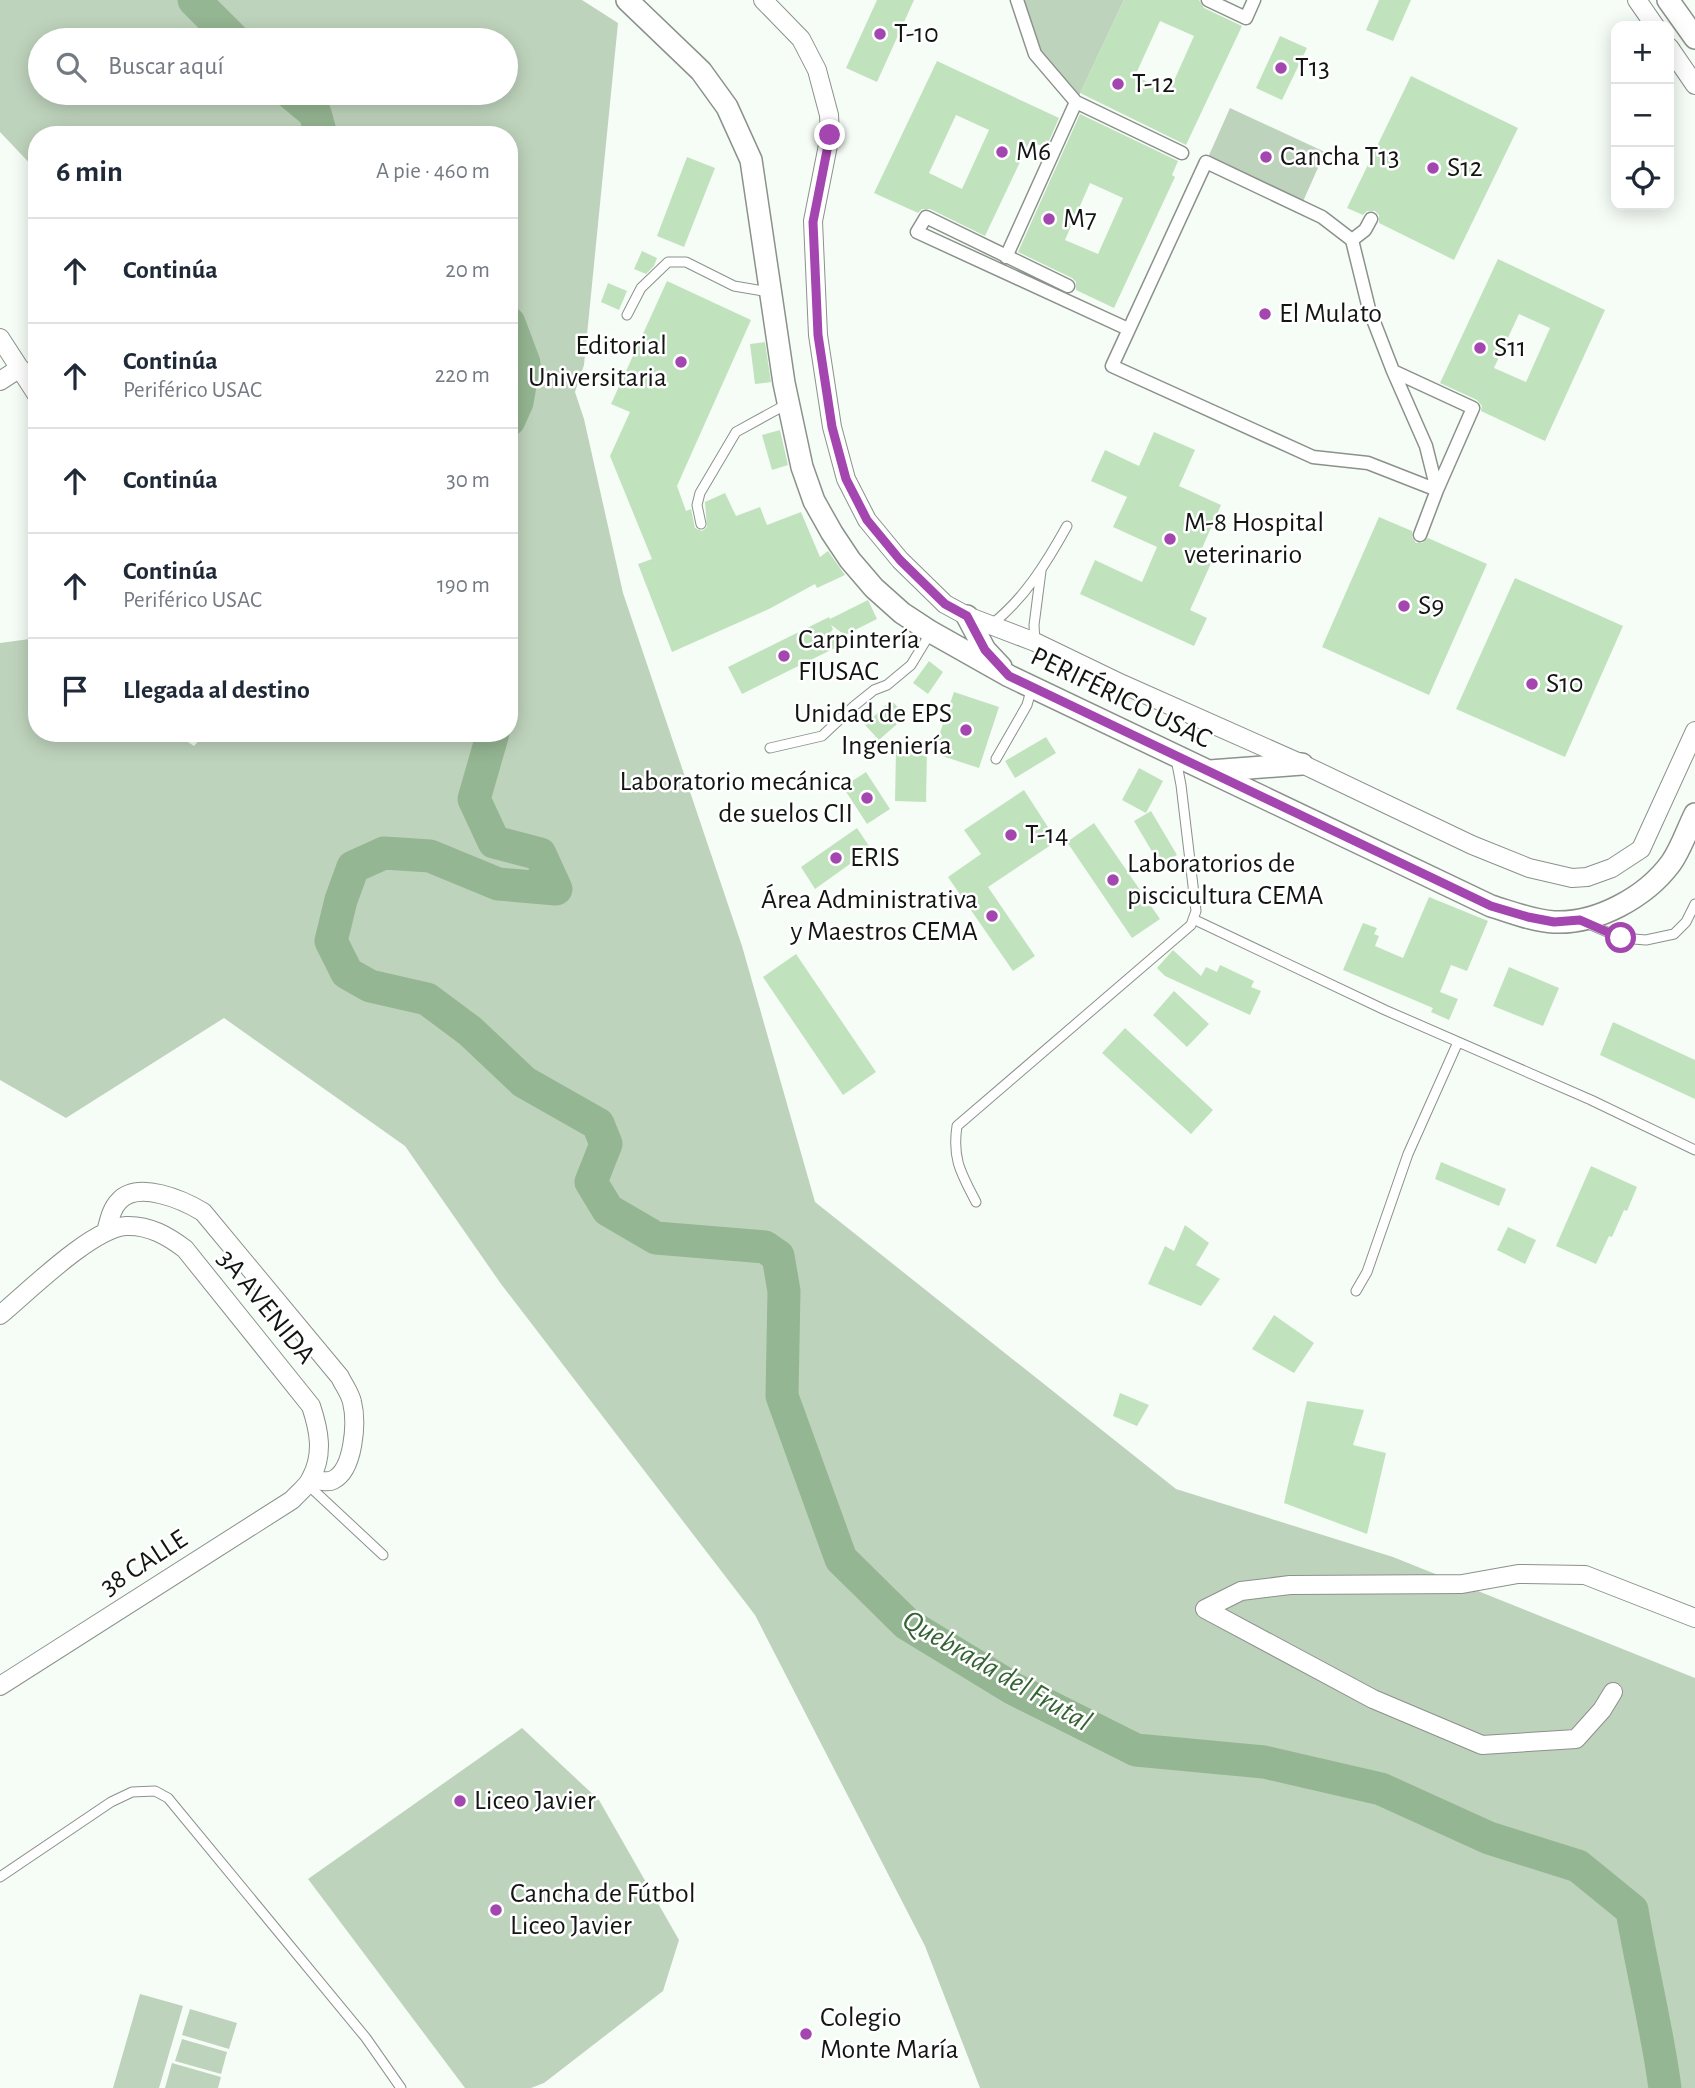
<!DOCTYPE html>
<html lang="es">
<meta charset="utf-8">
<style>
body{margin:0;font-family:"Alegreya Sans",sans-serif;background:#f2f2f3;color:#1f2937}
.controls{position:absolute;right:21px;top:21px;display:grid;overflow:hidden;border-radius:14px;box-shadow:0 4px 18px #0003}
.controls button{width:63px;height:63px;display:grid;place-items:center;padding:0;border:0;border-bottom:2px solid #e0e1e3;background:#fff;color:#1f2937;font:35px sans-serif}
.stop{position:absolute;width:21px;height:21px;margin:-16px;border:5px solid #a446b0;border-radius:50%;background:#fff}
.stop.end{background:#a446b0;border-color:#fff;box-shadow:0 2px 7px #0008}
.list{margin:0;padding:0;list-style:none}
h2{display:flex;justify-content:space-between;align-items:center;height:91px;margin:0;padding:0 28px;font-size:30px}
h2 small{font-size:23px;font-weight:400;color:#747a83}
.list li{display:grid;grid-template-columns:46px 1fr auto;gap:21px;align-items:center;box-sizing:border-box;height:105px;padding:0 28px;border-top:2px solid #e0e1e3}
.list b{display:block;font-size:26px;white-space:nowrap}
.list p{margin:0;font-size:23px;white-space:nowrap;color:#747a83}
.list em{font-size:23px;font-style:normal;color:#747a83}
.icon{flex:none;width:38px;height:38px;fill:none;stroke:currentColor;stroke-width:2;stroke-linecap:round;stroke-linejoin:round}
.map{position:relative;flex:none;width:1695px;height:2088px;overflow:hidden}
.search{position:absolute;background:#fff;box-shadow:0 4px 18px #0003;left:28px;top:28px;width:490px;height:77px;display:flex;align-items:center;gap:18px;box-sizing:border-box;padding:0 24px;border-radius:38px;color:#747a83;font-size:26px}
.panel{position:absolute;background:#fff;box-shadow:0 4px 18px #0003;left:28px;top:126px;width:490px;height:616px;border-radius:28px}
.map>svg:first-child{display:block}
</style>
<div class="map">
<svg width="1695" height="2088" viewBox="0 0 1695 2088">
<rect width="100%" height="100%" fill="#f6fdf6"/>
<path fill="#bed3bc" fill-rule="evenodd" d="M0,0h582l36,23 -34,342 -9,27 9,27 39,174 119,353 73,256 361,287 217,68 302,121v410h-715l-55,-142 -170,-331 -254,-331 -96,-138 -181,-128 -158,100 -66,-38v-437l37,-5v95h137l20,13 12,-13h303v-598h-472v36l-37,-39zM40,40h466v53h-466z
M1017,0h107l-48,102 -41,-48z
M1230,108l95,44 -24,54 -95,-44z
M522,1728l77,72 80,140 -16,51 -119,92 -13,5h-66l-157,-209z
M140,1994l43,12 -24,82h-46z
M190,2009l47,14 -8,26 -47,-14z
M182,2039l45,13 -6,22 -46,-13z
M172,2063l49,14 -3,11h-53z"/>
<g fill="none" stroke-linecap="round" stroke-linejoin="round">
<path stroke="#95b692" stroke-width="33" d="M194,0l40,40
M291,93l24,20 6,22
M509,323l15,40 -7,39 -8,18
M493,733l-19,66 20,43 46,12 16,35 -58,-5 -68,-28 -46,-3 -31,14 -12,33 -10,41 16,32 23,13 57,13 43,32 54,51 74,42 8,20 -15,38 17,28 48,28 109,9 13,9 6,35 -2,105 59,163 66,65 105,64 124,62 128,12 117,27 108,49 89,28 54,44c10,60 25,118 33,178"/>
</g>
<path fill="#c0e3be" fill-rule="evenodd" d="M877,0h37l-37,82 -31,-14z
M1124,0h75l5,8 38,18 -56,119 -106,-52zM1160,21l34,15 -25,56 -34,-16z
M1379,0h32l-18,41 -27,-11z
M1280,36l27,12 -25,52 -26,-12z
M937,61l122,57 -13,30 -16,-7 -45,95 -55,-27h-8l-4,4 -44,-20zM956,115l33,15 -27,59 -33,-16z
M1411,76l107,52 -64,132 -75,-37v-8l-4,-4h-8l-4,4 -16,-7z
M1080,114l98,47 -6,14 3,2 -61,131 -38,-18v-8l-4,-4 -54,-26zM1090,183l33,15 -25,56 -33,-14z
M687,157l28,11 -31,79 -27,-11z
M642,251l15,7 -3,8 -8,8 -12,-5z
M1498,259l107,51 -60,131 -64,-30 1,-5 -5,-6 -37,-17zM1519,314l31,14 -24,54 -32,-14z
M667,281l84,39 -74,166 9,25 5,-2 4,19 7,3 5,-4 -2,-25 20,-9 11,23 24,-9 7,18 34,-13 19,45 8,-6 17,24 -28,13 -2,-4 -46,25 -97,43 -34,-88 14,-5 -42,-103 20,-44 -19,-8z
M608,283l19,8 -8,19 -18,-8z
M765,342l6,40 -16,2 -5,-40z
M780,430l8,35 -16,5 -10,-35z
M1154,432l41,18 -16,36 42,19 -21,48 13,6 -23,51 17,8 -13,28 -114,-52 15,-34 47,22 15,-35 -44,-20 14,-30 -36,-16 14,-31 34,16z
M1379,517l33,14v6l4,6h6l6,-5 59,26 -58,131 -107,-48z
M1515,578l108,48 -58,131 -109,-48z
M868,600l9,19 -32,16 -14,-10 2,4 -3,4 11,12 -99,49 -14,-27 101,-50 1,2z
M929,661l14,11 -15,22 -15,-11z
M954,692l45,15 -20,61 -46,-15z
M891,700l15,16 -27,24 -14,-15z
M1046,737l10,16 -41,25 -10,-17z
M896,750l31,1 -1,51 -31,-1z
M1139,768l24,13 -17,32 -24,-13z
M866,772l24,37 -23,15 -24,-37z
M1024,790l33,51 -69,46 47,69 -22,15 -65,-94 33,-23 -17,-24z
M1151,811l26,44 -17,10 -26,-44z
M1094,823l66,96 -28,19 -65,-96z
M857,828l14,21 -56,40 -14,-22z
M1429,897l59,24 -21,50 -16,-6 -11,27 18,7 -9,21 -18,-8 2,-4 -90,-38 20,-47 14,5 -3,6 5,2 -4,10 28,12z
M1173,950l28,26 5,-9 11,5 3,-7 34,16 -3,6 10,4 -11,24 -85,-39 -8,-8z
M796,954l80,118 -33,23 -80,-118z
M1509,967l50,21 -16,38 -50,-20z
M1174,991l35,33 -22,23 -34,-32z
M1613,1022l82,38v39l-95,-44z
M1125,1028l88,82 -22,24 -89,-81z
M1441,1162l65,27 -7,17 -64,-27z
M1591,1166l46,21 -10,24 -3,-1 -12,27 -3,-1 -13,28 -40,-18z
M1185,1225l24,18 -13,22 24,14 -19,27 -53,-22 17,-38 9,5z
M1508,1227l28,13 -11,24 -28,-14z
M1274,1315l40,28 -20,30 -42,-24z
M1120,1393l29,12 -12,21 -24,-10z
M1307,1401l57,9 -11,35 33,8 -19,81 -83,-31z"/>
<g fill="none" stroke-linecap="round" stroke-linejoin="round">
<g stroke="#8b918b" stroke-width="11">
<path id="service" d="M627,315l14,-27 27,-26h18l48,24 35,6
M701,524l-4,-19 3,-12 36,-61 51,-28
M992,624c33,-26 55,-62 75,-98
M1035,642l-1,-17 7,-54
M770,748l52,-12 32,-30 20,-16 13,-5 24,-20 20,-33
M996,759l31,-54 5,-18
M1193,919l192,91 206,90 104,50
M1584,922l37,16 25,2 28,-6 12,-12 9,-18
M976,1202c-15,-29 -24,-43 -19,-76l234,-201 5,-14 -15,-126 -5,-26
M1356,1291l11,-19 41,-118 50,-112
M307,1484l76,71
M0,1877l111,-75 21,-10 23,-1 13,7 198,240 35,50"/>
</g>
<g stroke="#8b918b" stroke-width="15">
<path id="pedestrian" d="M1017,0l18,54 41,48 106,51
M1208,0l38,18 8,-18
M1352,240l13,-10 6,-11
M1006,257l70,-155
M1068,286l-142,-69 -9,15 211,97
M1393,371l80,37 -36,82 -69,-27 -55,-6 -201,-91 94,-204 116,55 30,23 17,69 24,62 33,75 11,44 -17,45"/>
</g>
<g stroke="#8b918b" stroke-width="20">
<path id="minor" d="M763,0l38,39 16,31 12,45 1,20 -17,86 5,114 14,92 14,52 21,41 33,40 45,44 22,12 68,26 87,42 180,80 170,81 57,23 43,10 15,-1 25,-9 29,-19 54,-118
M1637,0l18,26
M1669,47l26,38
M0,338l37,57
M0,381l20,-13
M106,1232c3,-11 5,-23 13,-31 19,-21 64,-1 84,11l137,165c3,7 10,16 12,25 5,20 2,68 -19,78 -6,3 -15,0 -22,-1
M0,1315c28,-23 92,-87 126,-89 23,-1 42,10 59,23l126,157c8,24 13,48 0,72 -3,8 -13,15 -19,22l-292,186
M1613,1692l-11,18 -26,29 -94,6 -109,-46 -168,-90 36,-18 49,-6 172,-1 56,-10 67,1 110,43"/>
</g>
<g stroke="#8b918b" stroke-width="24">
<path id="tertiary" d="M627,0l74,71 26,36 24,53 33,223 18,84 12,34 18,32 18,27 24,28 28,25 29,19 78,44 482,230c20,6 42,15 63,16 43,2 92,-25 117,-59 10,-14 16,-33 24,-49
M1668,0l27,38
M967,616l18,34 16,17
M1210,771l92,-7"/>
</g>
<use href="#service" stroke="#fff" stroke-width="9"/>
<use href="#pedestrian" stroke="#fff" stroke-width="12"/>
<use href="#minor" stroke="#fff" stroke-width="18"/>
<use href="#tertiary" stroke="#fff" stroke-width="21"/>
</g>
<g fill="none" stroke-linecap="round" stroke-linejoin="round">
<path stroke="#a446b0" stroke-width="9" d="M830,135l-17,87 5,113 14,92 14,52 21,41 33,40 45,44 22,12 18,34 24,26 482,230 37,11 26,5 26,-2 41,18"/>
</g>
<g fill="#a446b0" stroke="#fff" stroke-width="2.5">
<circle cx="880" cy="34" r="7"/>
<circle cx="1281" cy="68" r="7"/>
<circle cx="1118" cy="84" r="7"/>
<circle cx="1002" cy="152" r="7"/>
<circle cx="1266" cy="157" r="7"/>
<circle cx="1433" cy="168" r="7"/>
<circle cx="1049" cy="219" r="7"/>
<circle cx="1265" cy="314" r="7"/>
<circle cx="1480" cy="348" r="7"/>
<circle cx="681" cy="362" r="7"/>
<circle cx="1170" cy="539" r="7"/>
<circle cx="1404" cy="606" r="7"/>
<circle cx="784" cy="656" r="7"/>
<circle cx="1532" cy="684" r="7"/>
<circle cx="966" cy="730" r="7"/>
<circle cx="867" cy="798" r="7"/>
<circle cx="1011" cy="835" r="7"/>
<circle cx="836" cy="858" r="7"/>
<circle cx="1113" cy="880" r="7"/>
<circle cx="992" cy="916" r="7"/>
<circle cx="460" cy="1801" r="7"/>
<circle cx="496" cy="1910" r="7"/>
<circle cx="806" cy="2034" r="7"/>
</g>
<g text-anchor="middle" dominant-baseline="central" stroke-width="5" stroke-linejoin="round" paint-order="stroke">
<g font-size="28" fill="#131513" stroke="#fff" text-anchor="start">
<text x="894" y="34">T-10</text>
<text x="1295" y="68">T13</text>
<text x="1132" y="84">T-12</text>
<text x="1016" y="152">M6</text>
<text x="1280" y="157">Cancha T13</text>
<text x="1447" y="168">S12</text>
<text x="1063" y="219">M7</text>
<text x="1279" y="314">El Mulato</text>
<text x="667" y="346" text-anchor="end">Editorial<tspan x="667" dy="32">Universitaria</tspan></text>
<text x="1494" y="348">S11</text>
<text x="1184" y="523">M-8 Hospital<tspan x="1184" dy="32">veterinario</tspan></text>
<text x="1418" y="606">S9</text>
<text x="798" y="640">Carpintería<tspan x="798" dy="32">FIUSAC</tspan></text>
<text x="1546" y="684">S10</text>
<text x="952" y="714" text-anchor="end">Unidad de EPS<tspan x="952" dy="32">Ingeniería</tspan></text>
<text x="853" y="782" text-anchor="end">Laboratorio mecánica<tspan x="853" dy="32">de suelos CII</tspan></text>
<text x="1025" y="835">T-14</text>
<text x="850" y="858">ERIS</text>
<text x="1127" y="864">Laboratorios de<tspan x="1127" dy="32">piscicultura CEMA</tspan></text>
<text x="978" y="900" text-anchor="end">Área Administrativa<tspan x="978" dy="32">y Maestros CEMA</tspan></text>
<text x="474" y="1801">Liceo Javier</text>
<text x="510" y="1894">Cancha de Fútbol<tspan x="510" dy="32">Liceo Javier</tspan></text>
<text x="820" y="2018">Colegio<tspan x="820" dy="32">Monte María</tspan></text>
</g>
<g font-size="28" fill="#131513" stroke="#fff">
<text transform="translate(1121 698) rotate(26)">PERIFÉRICO USAC</text>
<text transform="translate(266 1307) rotate(51)">3A AVENIDA</text>
<text transform="translate(144 1563) rotate(-33)">38 CALLE</text>
</g>
<g font-size="30" font-style="italic" fill="#356434" stroke="#fff">
<text transform="translate(997 1671) rotate(30)">Quebrada del Frutal</text>
</g>
</g>
</svg>
<div class="controls">
<button>+</button>
<button>−</button>
<button><svg class="icon" aria-label="locate" viewBox="0 0 24 24"><circle cx="12" cy="12" r="6"/><path d="M12 2v4M12 18v4M2 12h4M18 12h4"/></svg></button>
</div>
<div class="stop" style="left:1621px;top:938px"></div>
<div class="stop end" style="left:830px;top:135px"></div>
<div class="search"><svg class="icon" aria-label="search" viewBox="0 0 24 24"><circle cx="10" cy="10" r="6"/><path d="M15 15l6 6"/></svg>Buscar aquí</div>
<section class="panel">
<h2>6 min<small>A pie · 460 m</small></h2>
<ul class="list">
<li><svg class="icon" aria-label="ahead" viewBox="0 0 24 24"><path d="M12 20V5M6 11l6-6 6 6"/></svg><div><b>Continúa</b></div><em>20 m</em></li>
<li><svg class="icon" aria-label="ahead" viewBox="0 0 24 24"><path d="M12 20V5M6 11l6-6 6 6"/></svg><div><b>Continúa</b><p>Periférico USAC</p></div><em>220 m</em></li>
<li><svg class="icon" aria-label="ahead" viewBox="0 0 24 24"><path d="M12 20V5M6 11l6-6 6 6"/></svg><div><b>Continúa</b></div><em>30 m</em></li>
<li><svg class="icon" aria-label="ahead" viewBox="0 0 24 24"><path d="M12 20V5M6 11l6-6 6 6"/></svg><div><b>Continúa</b><p>Periférico USAC</p></div><em>190 m</em></li>
<li><svg class="icon" aria-label="arrive" viewBox="0 0 24 24"><path d="M6 21V4h12l-3 4 3 4H6"/></svg><div><b>Llegada al destino</b></div></li>
</ul>
</section>
</div>
